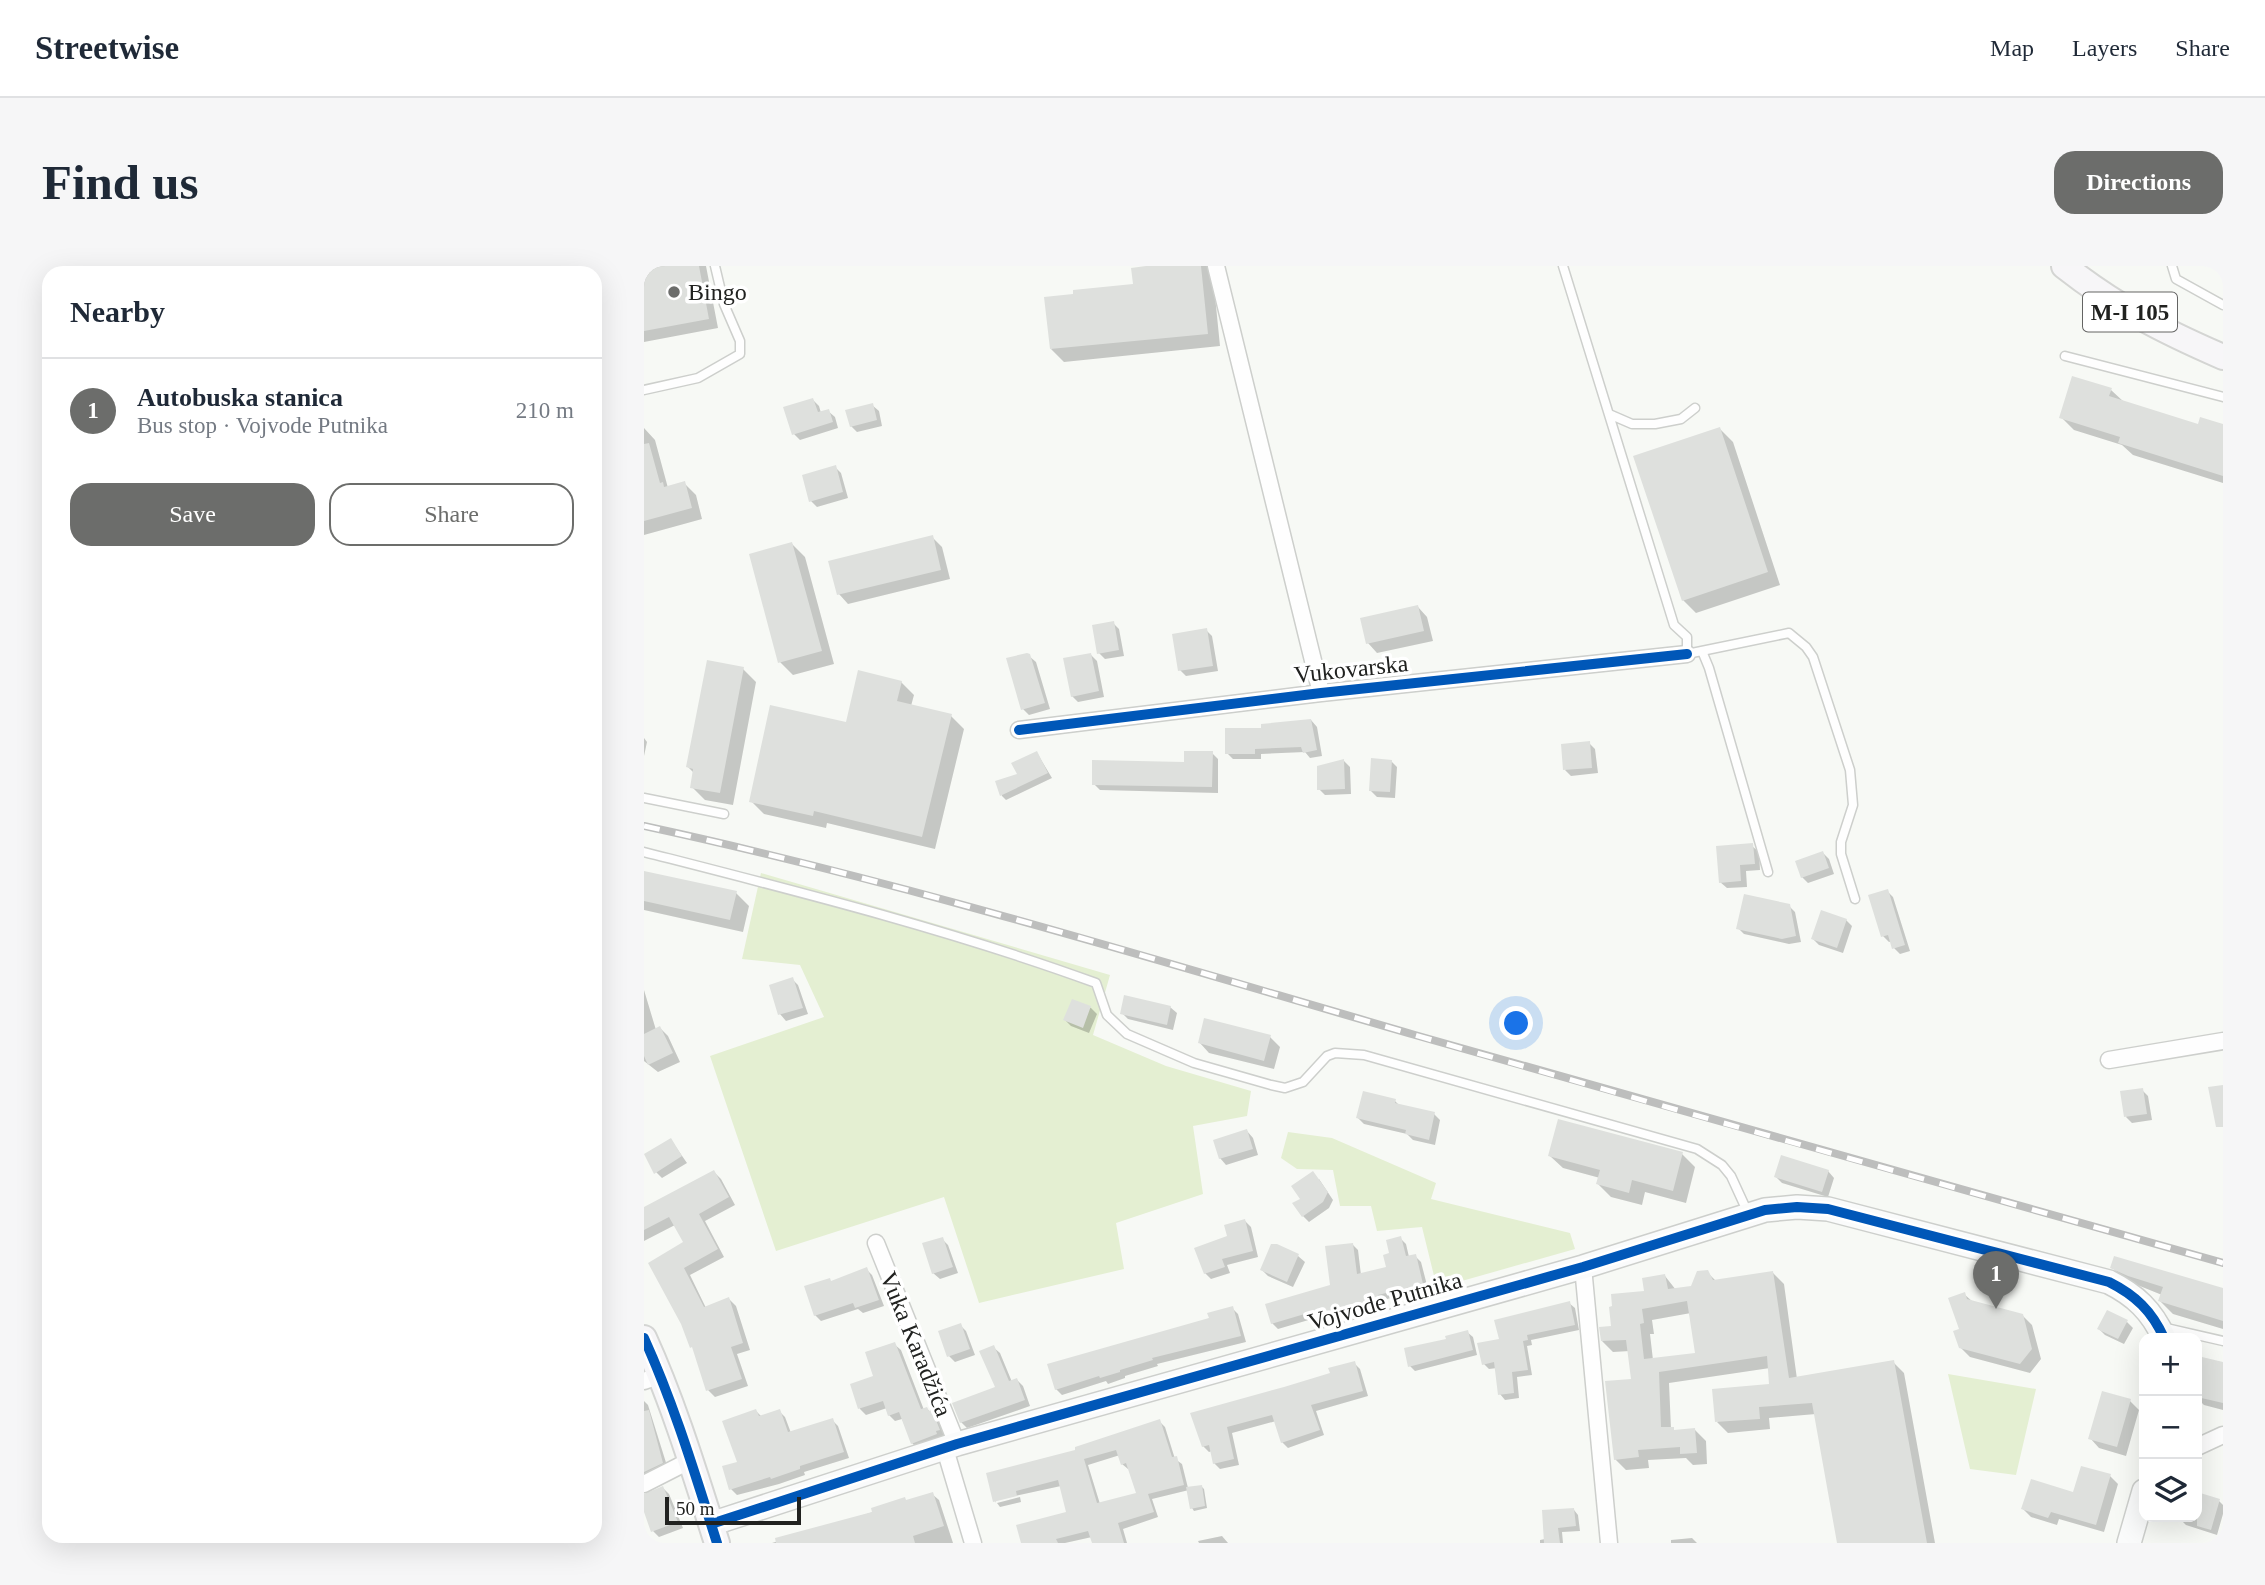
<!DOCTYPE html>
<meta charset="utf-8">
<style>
body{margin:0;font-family:"Times New Roman",serif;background:#f6f6f7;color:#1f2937}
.controls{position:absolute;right:21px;bottom:21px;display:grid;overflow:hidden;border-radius:14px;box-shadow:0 7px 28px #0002}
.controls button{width:63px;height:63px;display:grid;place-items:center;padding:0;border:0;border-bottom:2px solid #e0e1e3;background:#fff;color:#1f2937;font:35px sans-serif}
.scale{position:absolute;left:21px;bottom:18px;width:136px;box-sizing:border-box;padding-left:7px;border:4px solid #212220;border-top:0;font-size:19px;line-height:24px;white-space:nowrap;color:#212220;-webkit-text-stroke:5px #fff;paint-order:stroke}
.you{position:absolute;left:873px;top:758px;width:24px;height:24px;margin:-18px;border:5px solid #fff;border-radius:50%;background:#1a73e8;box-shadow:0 0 0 10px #1a73e833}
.badge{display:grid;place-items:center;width:46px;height:46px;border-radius:50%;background:#6c6d6b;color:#fff;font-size:23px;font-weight:700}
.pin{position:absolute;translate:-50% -58px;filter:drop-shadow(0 2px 4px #0008)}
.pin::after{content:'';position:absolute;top:37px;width:24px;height:21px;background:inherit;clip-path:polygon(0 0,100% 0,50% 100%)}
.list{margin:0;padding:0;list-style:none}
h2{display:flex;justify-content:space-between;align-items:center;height:91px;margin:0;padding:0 28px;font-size:30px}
h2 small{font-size:23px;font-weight:400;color:#747a83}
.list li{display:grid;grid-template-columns:46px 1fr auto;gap:21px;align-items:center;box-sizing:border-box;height:105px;padding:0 28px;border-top:2px solid #e0e1e3}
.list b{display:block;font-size:26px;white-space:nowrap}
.list p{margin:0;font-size:23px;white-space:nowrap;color:#747a83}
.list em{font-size:23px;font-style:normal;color:#747a83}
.actions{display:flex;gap:14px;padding:21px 28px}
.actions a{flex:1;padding:16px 0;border:2px solid #6c6d6b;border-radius:21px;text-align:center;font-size:24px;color:#6c6d6b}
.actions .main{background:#6c6d6b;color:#fff}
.icon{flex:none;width:38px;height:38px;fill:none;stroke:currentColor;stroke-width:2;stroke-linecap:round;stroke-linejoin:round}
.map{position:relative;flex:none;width:1579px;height:1277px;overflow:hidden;border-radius:21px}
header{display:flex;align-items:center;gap:42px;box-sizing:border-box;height:98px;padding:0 35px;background:#fff;border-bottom:2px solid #e0e1e3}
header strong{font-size:33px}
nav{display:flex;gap:38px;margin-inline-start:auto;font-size:24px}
.intro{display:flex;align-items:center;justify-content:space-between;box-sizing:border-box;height:168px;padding:0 42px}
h1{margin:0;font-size:49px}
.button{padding:18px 32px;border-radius:21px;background:#6c6d6b;color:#fff;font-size:24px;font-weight:700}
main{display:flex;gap:42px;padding:0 42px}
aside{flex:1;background:#fff;border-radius:21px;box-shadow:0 7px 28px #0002}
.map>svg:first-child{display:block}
</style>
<header>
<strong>Streetwise</strong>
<nav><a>Map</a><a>Layers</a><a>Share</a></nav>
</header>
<div class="intro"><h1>Find us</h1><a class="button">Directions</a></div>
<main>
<aside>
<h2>Nearby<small></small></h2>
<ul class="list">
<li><span class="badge">1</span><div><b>Autobuska stanica</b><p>Bus stop · Vojvode Putnika</p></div><em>210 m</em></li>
</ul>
<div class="actions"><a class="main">Save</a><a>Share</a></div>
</aside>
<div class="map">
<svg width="1579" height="1277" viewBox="0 0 1579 1277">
<rect width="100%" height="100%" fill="#f7f9f5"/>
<path fill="#e4efd2" d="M117,607l349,102 -17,60 73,31 85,25 -4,25 -54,10 10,68 -87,29 8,46 -145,34 -35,-106 -168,54 -66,-195 114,-39 -24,-52 -58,-6z
M644,866l44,6 104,45 -5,16 139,34 5,16 -138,39 -15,-61 -45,4 -6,-25h-31l-7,-36 -36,-1 -16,-11z
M1304,1108l88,15 -20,86 -46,-6z"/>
<path fill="#0003" fill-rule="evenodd" d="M0,0h62l12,62 -74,14z
M503,0h65l8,80 -156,16 -13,-13 84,-63z
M1467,124l13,12 75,24 24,-1v58l-90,-28 -11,-10 -48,-15 -13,-13z
M169,134l6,6 2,7 7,-2 7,6 3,11 -38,12 -6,-6z
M228,139l7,6 3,15 -25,6 -6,-6z
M0,162l11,12 13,48 16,-5 12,12 6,24 -58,16z
M1076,163l13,13 47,143 -84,28 -13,-13z
M191,201l6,6 7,25 -31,9 -6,-6z
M288,271l10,10 8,32 -102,25 -9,-10z
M148,278l13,13 29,107 -41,11 -13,-13z
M774,341l9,10 6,24 -56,12 -9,-10z
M469,357l6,6 5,27 -19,3 -6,-6z
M562,364l6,6 6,35 -32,5 -6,-6z
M447,389l6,6 7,36 -26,5 -6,-6z
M385,390l7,6 14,47 -21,6 -6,-6z
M99,403l13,13 -23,123 -28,-5 -13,-13 2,-14 -6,-6z
M257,416l13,13 -3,11 40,10 13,13 -29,120 -108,-26 -1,5 -62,-14 -13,-13z
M667,454l6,7 5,29 -12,2 -5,-6 -44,2v5h-28l-6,-6 36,-23z
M0,472l3,4 -3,14z
M945,477l6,6 3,24 -27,3 -6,-6z
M393,487l15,25 -46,22 -4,-4 -5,-14 22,-7z
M568,487l6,6v34l-118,-3 -6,-6 92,-20z
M700,495l6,6 1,27 -26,1 -6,-6z
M747,495l6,6 -2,31 -18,-1 -6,-6z
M1108,580l7,6 1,18 -14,1 1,16 -20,1 -7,-6z
M1179,587l6,6 5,15 -26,9 -6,-6z
M0,607l92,20 13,13 -6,26 -99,-22z
M1243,625l6,6 17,54 -10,3 -6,-6 -2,-7 -3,1 -6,-6z
M1145,640l6,6 6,30 -12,2 -45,-10 -6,-6z
M1202,654l6,6 -9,27 -24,-8 -6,-6z
M148,713l6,6 10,29 -22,7 -6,-7 -9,-28z
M0,724l12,40 4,-2 8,8 12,26 -22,10 -14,-11z
M429,735l18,7 6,6 -8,19 -18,-7 -6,-6z
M526,741l7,6 -4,17 -45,-11 -6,-6z
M626,771l10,10 -6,22 -65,-16 -9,-10z
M1498,824l6,6 4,24 -20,3 -6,-6z
M751,835l5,5 34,8 6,6 -5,25 -22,-5 -6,-6 -43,-10 -6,-6z
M603,865l6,7 5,17 -32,10 -6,-7z
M27,874l16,23 -25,15 -6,-6z
M1038,888l13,13 -9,36 -41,-11 -3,13 -31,-8 -13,-13 2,-6 -37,-10 -13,-12z
M1184,905l6,7 -6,19 -46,-14 -6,-6z
M70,906l7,7 14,26 -30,16 19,36 -34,18 16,33 23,-9 7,7 14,44 -13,4 11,32 -33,11 -7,-7 -13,-39 -30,-64 20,-44 -10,-18 -31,16v-32z
M675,913l14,21 -4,8 -20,14 -6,-6 -1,-17z
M601,955l6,6 7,30 -31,8 3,8 -19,6 -6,-6 24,-36z
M756,972l6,6 3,13 6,-1 6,6 7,27 -45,11 1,4 -67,19 -5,-4 -34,10 -6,-6 60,-37 21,-41 5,5 3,25 27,-7 3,-13z
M298,973l6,6 10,28 -18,6 -7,-6z
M633,980l21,10 7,6 -12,25 -25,-11 -6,-6z
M1468,1001l111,23v39l-50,-15 -13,-13 2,-6 -37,-15z
M222,1003l6,6 12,31 -21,7 -5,-4 -37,12 -6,-6 16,-33z
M1063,1006l9,9 57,-8 11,11 13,95 96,-17 11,11 31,170h-96l-23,-129 -47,4 1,11 -42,4 -11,-11 54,-36 -1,-18 -101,15 2,46 5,3 19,-2 11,11 1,23 -14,1 -7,-7 -38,2 1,8 -23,2 -11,-11 18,-79 -3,-29 -17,1 -11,-11 44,-49 19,-16 11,14 16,-3zM1047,1047l6,42 -44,5 -3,-26h4l-2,-14z
M1320,1028l9,8 49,13 10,10 9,34 -11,14 -60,-16 -10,-10z
M925,1037l6,5 4,22 -48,10 1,5 -5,1 5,29 -15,2 2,21 -14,2 -5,-6 -3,-26 -8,1 -5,-5z
M588,1042l6,6 8,28 -89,22 1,2 -33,10v2l-17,6 -2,-3 -44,14 -6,-6z
M1483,1056l6,6 -9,16 -19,-9 -6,-6z
M316,1059l6,6 9,24 -20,7 -6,-6z
M823,1066l6,5 4,18 -62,16 -5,-5 38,-26z
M250,1078l7,6 23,60 3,-1 11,9 7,18 -27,13 -6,-6 -10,-24 -7,2 -6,-6 -2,-7 -21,7 -6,-6 -8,-24 24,-8z
M349,1081l7,6 12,29 5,-2 6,6 7,20 -63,22 -6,-6 36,-34z
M1559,1093l20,5v46l-19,-5 -7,-7v-12z
M710,1097l6,6 8,27 -52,15 8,24 -36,13 -6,-6 -6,-21 -44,12 7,32 -19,4 -6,-6 -2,-12 -3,1 -6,-6 -10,-31 139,-41z
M0,1135l4,4 20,64 -24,13z
M1486,1135l9,9 -13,46 -27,-8 -9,-10z
M112,1145l6,6 17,-6 6,6 6,16 41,-13 6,6 11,32 -45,14 1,3 -26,9 -42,11 -6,-6z
M515,1155l6,6 10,32 7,5 6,24 13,-2 3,3 3,19 -13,3 -2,-3 -3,-18 -37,9 6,18 -35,12 4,14h-33l-2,-6 -27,6h-43l47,-30 -8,-27 -65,14v3l-8,-29 89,-23zM476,1189l2,9 6,5h2l8,26 -38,9 -12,-39z
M1466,1210l8,8 -14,48 -45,-13 -2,6 -26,-8 -8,-8 51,-14z
M19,1222l6,6 14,34 -24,9 -6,-6 -9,-24z
M288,1228l7,6 14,43h-181z
M1553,1228l22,7 4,4v9l-6,21 -31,-10 -6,-6 1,-2h16z
M376,1231l1,5 -21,5 -3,-4z
M930,1244l4,5 2,16 -18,1 1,11h-23v-3l5,-1z
M578,1270l6,7h-29l-1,-2z
M1048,1272l5,5h-26v-3z"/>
<path fill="#dee0dd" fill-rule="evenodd" d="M0,0h55l10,53 -65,12z
M502,0h55l7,68 -158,15 -6,-52 29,-3v-4l60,-6 -2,-16z
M1428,110l40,12 -3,8 89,28 2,-7 23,7v52l-105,-33 2,-6 -61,-19z
M169,132l5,14 11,-3 4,13 -41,13 -9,-28z
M229,137l4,17 -27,7 -5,-17z
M1076,161l48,145 -86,29 -49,-145z
M5,177l11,40 3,-1 1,5 21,-6 7,27 -48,13v-77z
M192,199l7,27 -34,10 -7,-27z
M289,269l8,35 -104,25 -9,-34z
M148,276l30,109 -44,12 -29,-109z
M774,339l6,26 -58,13 -6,-26z
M470,355l5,29 -22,4 -5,-29z
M563,362l6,38 -35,5 -6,-37z
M383,387l3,1 15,49 -24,7 -15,-52z
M447,387l8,38 -28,6 -8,-39z
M63,394l37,7 -24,126 -30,-5 3,-19 -7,-2z
M214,404l44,11 -5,20 55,13 -30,123 -108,-26 -1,5 -64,-14 21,-97 76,17z
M667,453l6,31 -14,3 -2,-6 -46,2v5h-30v-26h36v-4z
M946,475l2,27 -29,2 -2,-26z
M393,485l11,22 -48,23 -5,-15 22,-7 -6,-11z
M540,485h29l-1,36 -120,-2v-25l92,2z
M727,492l21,2 -2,32 -21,-1z
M700,493l1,30 -28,1v-24z
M1109,577l2,21 -15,1 1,16 -22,2 -3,-37z
M1179,585l6,17 -28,10 -6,-17z
M0,605l93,20 -7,29 -86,-19z
M1244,623l17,56 -13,4 -4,-14 -7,2 -13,-42z
M1100,628l46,10 6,32 -14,3 -46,-10z
M1177,644l26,9 -10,29 -26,-9z
M149,711l10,31 -25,7 -9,-30z
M480,729l47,11 -4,19 -47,-11z
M428,733l19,7 -8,22 -20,-8z
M560,752l67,17 -7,26 -66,-18z
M16,760l13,27 -25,12 -4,-9v-22z
M1579,819v42h-7l-8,-40z
M1499,822l4,26 -23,3 -4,-26z
M719,825l33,8 -1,4 40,9 -6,28 -24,-6 1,-4 -50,-12z
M914,853l125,33 -10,39 -41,-11 -3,13 -33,-9 4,-14 -52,-14z
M603,863l6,20 -34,10 -6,-19z
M27,872l11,18 -28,18 -10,-20z
M1137,889l48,15 -7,22 -48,-15z
M70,904l15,27 -30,17 19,35 -34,19 20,39 25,-10 14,46 -12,4 11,32 -36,12 -14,-44 -2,1 -9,-24 -33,-61 35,-21 -14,-25 -25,13v-23z
M669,905l15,21 -5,10 -21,15 -10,-14 8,-4 -9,-13z
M601,953l8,32 -31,8 3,8 -21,7 -10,-26 33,-12 -3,-11z
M757,970l5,20 10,-2 7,30 -45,11 1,4 -69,20 -2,-6 -37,11 -6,-20 65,-19 -5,-39 28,-3 4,31 29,-7 -3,-12 6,-2 -3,-13z
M299,971l10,30 -21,7 -10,-31z
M627,978h6l22,10 -12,28 -27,-12z
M1470,990l109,32v33l-65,-20 5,-14 -35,-11 -18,-8z
M223,1001l12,33 -24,8 -2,-5 -39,13 -10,-30 26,-8 1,3z
M1064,1004l5,10 60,-9 16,107 105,-18 33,183h-90l-25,-140 -53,4 1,12 -45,3 -3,-33 57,-5 -2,-28 -108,16 2,55h13v3l21,-2 2,25 -17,1v-7l-42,3 1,7 -25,3 -9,-79 26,-2 -5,-39 -25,1 -2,-14 12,-1 -2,-19 3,-1 -1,-12 33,-3 -2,-13 23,-4 3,15 23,-3 6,-15zM1043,1035l8,52 -51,6 -4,-35 4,-1 -2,-14z
M1321,1026l2,7 56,15 9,35 -12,15 -61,-16 -6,-17 6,-2 -11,-31z
M926,1035l5,24 -48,10 1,5 -5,1 5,29 -16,2 2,21 -16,2 -4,-33 -12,3 -5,-22 22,-4 -5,-19z
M589,1040l8,30 -89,22 1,2 -33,10v2l-20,6 -1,-2 -44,14 -8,-26 162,-46 -2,-5z
M1463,1044l21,10 -10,19 -21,-10z
M317,1057l9,26 -23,8 -9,-26z
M824,1064l5,20 -65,17 -4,-19 42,-9 -1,-3z
M251,1076l26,67 6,-2 2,4 3,-1 8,20 -4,1 1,3 -26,10 -12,-32 -11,4 -5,-15 -25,8 -8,-25 23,-8 -8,-24z
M350,1079l15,36 8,-3 8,22 -65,23 -8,-20 43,-16 -16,-36z
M1558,1091l21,5v41l-26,-6v-18z
M711,1095l8,30 -52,14 9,25 -39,13 -9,-28 -45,12 7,32 -21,5 -4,-19 -7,2 -12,-34 94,-26 46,-14 -2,-5z
M1458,1125l29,8 -14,48 -29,-8z
M112,1143l3,7 21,-7 8,23 45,-14 11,34 -44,14v3l-29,10 -1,-2 -41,13 -7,-24 15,-4 -15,-41z
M5,1144l14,53 -19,9v-61z
M516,1153l12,38 5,-1 7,29 -36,9 6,18 -36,11 6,20h-32l-4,-12 -32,8 2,4h-37l-5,-18 50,-13 -8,-32 -42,11 1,5 -24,6 -7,-29 89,-23v-3zM472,1184l5,15 5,-2 10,30 -39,10 -13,-44z
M1437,1200l30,8 -15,51 -45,-13 -3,6 -27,-9 10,-30 42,13z
M558,1219l3,21 -15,3 -4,-22z
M19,1220l15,36 -27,10 -7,-20v-18z
M289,1226l11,34 -31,10 2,7h-139l-1,-5 97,-26 -1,-4 34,-11 1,3z
M1553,1226l23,7 -9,31 -14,-4z
M930,1242l2,18 -18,2 2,15h-16l-2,-33z"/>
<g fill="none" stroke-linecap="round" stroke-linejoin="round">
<g stroke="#cdcfcc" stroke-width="11">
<path id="lane" d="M919,0l111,359 13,12v17l102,-21 17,14 7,10 37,113 3,35 -12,37v12l14,45
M1528,0l4,13 47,26
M1421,90l158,41
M0,124l54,-12 42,-24v-13l-16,-37 -9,-38
M965,148l23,10h23l26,-5 14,-11
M1058,385l7,17 59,204
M0,532l80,16
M0,586c152,39 304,77 452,131l11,32 20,19 67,29 77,22 14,3 18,-6 24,-26 8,-3 29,2 333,94 25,16 9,11 17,37
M1518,1061l61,14"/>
</g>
<g stroke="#cdcfcc" stroke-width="19">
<path id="street" d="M572,0l105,427
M375,464l302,-37 366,-39
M1465,794l114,-19
M232,977l81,201
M939,1001l26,276
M0,1115l17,-6
M1553,1181l26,-12
M301,1183l28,94
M0,1218l47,-24"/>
</g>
<g stroke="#cdcfcc" stroke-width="26">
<path id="secondary" d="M67,1258l246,-80 626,-177 182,-57 32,-3 31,2 281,73c26,13 43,29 55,56
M1485,1277l15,-52"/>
</g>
<g stroke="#d4d5d3" stroke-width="28">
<path id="primary" d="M1420,0c52,41 99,65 159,91
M0,1072c30,66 51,136 73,205"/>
</g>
<use href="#lane" stroke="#fefefe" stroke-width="8"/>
<use href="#street" stroke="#fefefe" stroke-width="16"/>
<use href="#secondary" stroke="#fafbfb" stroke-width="23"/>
<use href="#primary" stroke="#f7f6f8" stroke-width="24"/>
<g stroke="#bdbebd" stroke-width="8">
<path id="rail" d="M0,560c260,56 515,135 771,209 269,78 539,152 808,228"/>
</g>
<use href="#rail" stroke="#fff" stroke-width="5" stroke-dasharray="16" stroke-linecap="butt"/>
<g stroke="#fff" stroke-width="15">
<path id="cycleway" d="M375,464l302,-37 366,-39
M0,1072c30,66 51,136 73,205
M67,1258l246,-80 626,-177 182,-57 32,-3 31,2 281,73c26,13 43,29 55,56"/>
</g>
<use href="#cycleway" stroke="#0057b8" stroke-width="10"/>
</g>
<circle fill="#6c6d6b" stroke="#fff" stroke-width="2.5" cx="30" cy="26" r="7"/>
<g text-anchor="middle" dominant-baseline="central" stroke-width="7" stroke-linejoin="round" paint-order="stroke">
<rect fill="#fff" stroke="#646463" stroke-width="2" x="1439" y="26.5" width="94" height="39" rx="5"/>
<g font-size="23" font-weight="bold" fill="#212220">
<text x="1486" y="46">M-I 105</text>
</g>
<g font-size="24" fill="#212220" stroke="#fff" text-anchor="start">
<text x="44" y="26">Bingo</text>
</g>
<g font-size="24" fill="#212220" stroke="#fff">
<text transform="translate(707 403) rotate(-6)">Vukovarska</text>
<text transform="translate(741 1035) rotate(-16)">Vojvode Putnika</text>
<text transform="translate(272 1078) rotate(68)">Vuka Karadžića</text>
</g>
</g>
</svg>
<div class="controls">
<button>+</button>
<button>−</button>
<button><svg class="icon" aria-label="layers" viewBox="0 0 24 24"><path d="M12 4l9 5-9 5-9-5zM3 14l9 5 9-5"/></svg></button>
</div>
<div class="scale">50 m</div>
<div class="you"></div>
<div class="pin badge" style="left:1352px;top:1043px">1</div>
</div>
</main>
